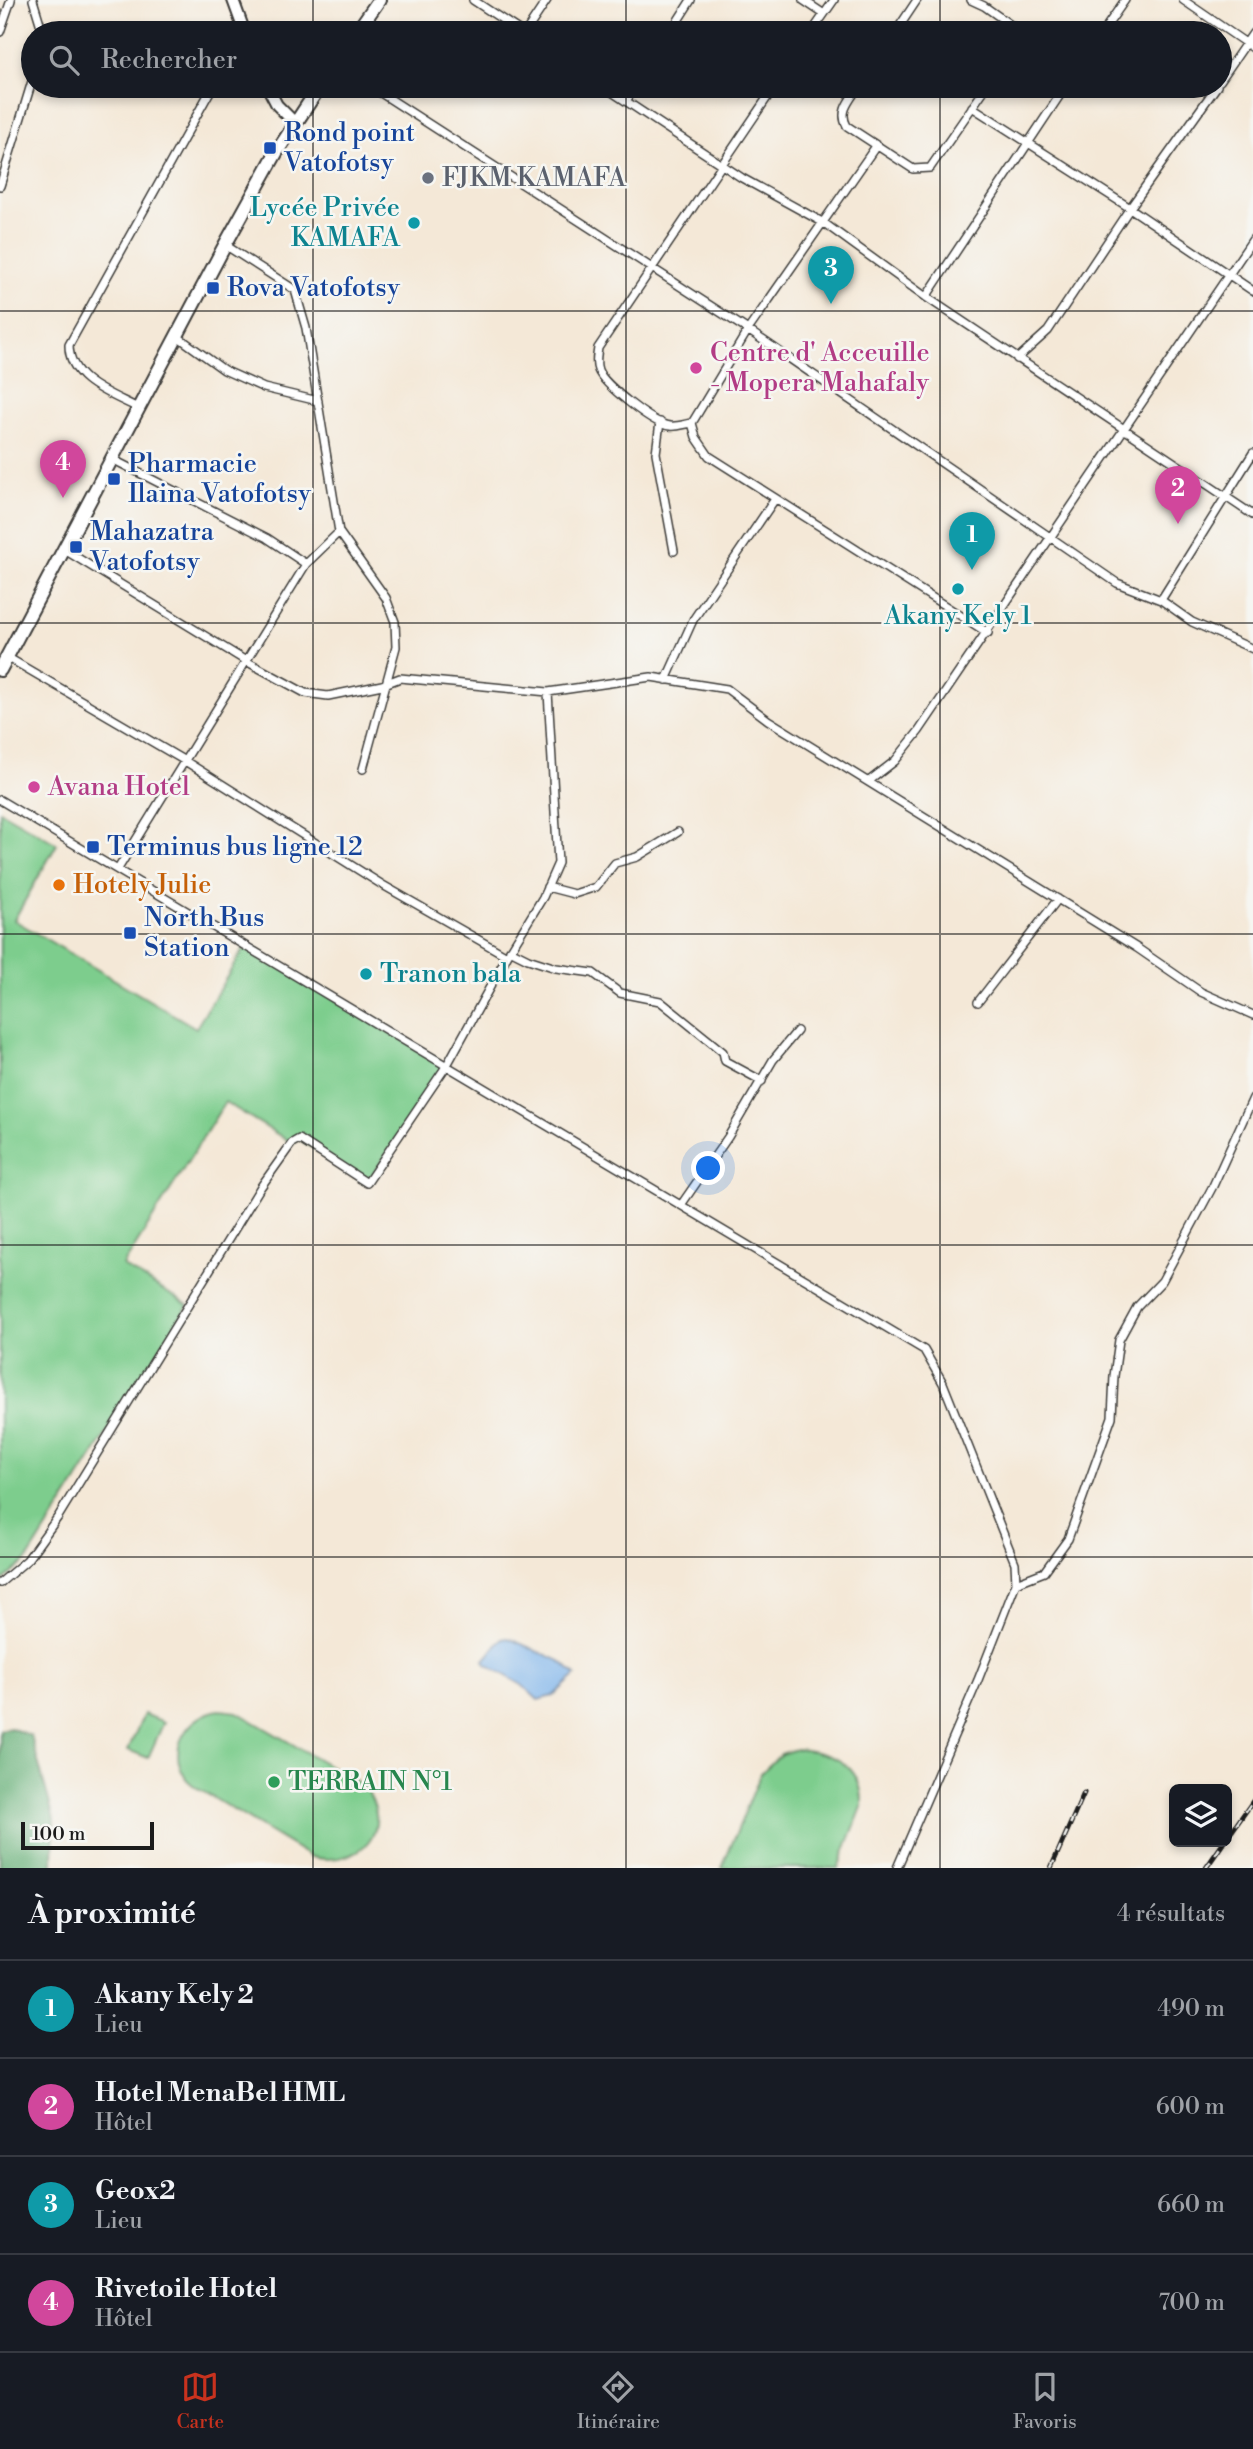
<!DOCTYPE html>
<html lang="fr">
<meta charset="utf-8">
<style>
body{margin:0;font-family:"Libre Bodoni",serif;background:#242831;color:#f1f3f6}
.controls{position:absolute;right:21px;bottom:21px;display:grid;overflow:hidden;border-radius:10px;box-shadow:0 4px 10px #0003}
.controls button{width:63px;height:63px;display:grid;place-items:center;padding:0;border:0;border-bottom:2px solid #363941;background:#171b24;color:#f1f3f6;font:35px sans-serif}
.scale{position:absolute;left:21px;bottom:18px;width:133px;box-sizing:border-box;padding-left:7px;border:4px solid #1c1c1c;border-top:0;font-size:19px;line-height:24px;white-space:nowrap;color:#1c1c1c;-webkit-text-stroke:5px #f6f6f2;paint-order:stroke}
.you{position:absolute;left:709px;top:1169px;width:24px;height:24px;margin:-18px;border:5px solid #fff;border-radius:50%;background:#1a73e8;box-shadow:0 0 0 10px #1a73e833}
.badge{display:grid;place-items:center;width:46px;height:46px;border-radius:50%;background:#c8321e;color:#fff;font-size:23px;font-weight:700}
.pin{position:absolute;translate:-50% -58px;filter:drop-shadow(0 2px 4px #0008)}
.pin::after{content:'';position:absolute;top:37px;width:24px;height:21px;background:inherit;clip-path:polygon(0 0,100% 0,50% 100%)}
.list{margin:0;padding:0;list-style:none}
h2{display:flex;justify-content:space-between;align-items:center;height:91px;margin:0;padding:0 28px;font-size:30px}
h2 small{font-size:23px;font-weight:400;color:#9ea1a6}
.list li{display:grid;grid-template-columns:46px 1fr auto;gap:21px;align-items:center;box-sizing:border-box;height:98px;padding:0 28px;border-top:2px solid #363941}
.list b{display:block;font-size:26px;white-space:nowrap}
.list p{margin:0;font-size:23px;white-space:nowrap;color:#9ea1a6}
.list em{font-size:23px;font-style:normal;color:#9ea1a6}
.icon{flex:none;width:38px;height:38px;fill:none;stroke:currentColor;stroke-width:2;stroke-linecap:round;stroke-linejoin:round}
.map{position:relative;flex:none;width:1253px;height:1868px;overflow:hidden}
.search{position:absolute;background:#171b24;box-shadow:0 4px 10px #0003;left:21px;right:21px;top:21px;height:77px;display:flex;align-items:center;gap:18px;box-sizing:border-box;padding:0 24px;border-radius:38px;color:#9ea1a6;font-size:26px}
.sheet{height:483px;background:#171b24}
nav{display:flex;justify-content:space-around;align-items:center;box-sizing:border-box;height:98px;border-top:2px solid #363941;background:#171b24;font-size:19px;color:#9ea1a6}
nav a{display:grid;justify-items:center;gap:4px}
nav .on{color:#c8321e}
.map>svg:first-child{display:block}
</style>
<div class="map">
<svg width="1253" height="1868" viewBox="0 0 1253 1868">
<rect width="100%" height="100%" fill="#f6f6f2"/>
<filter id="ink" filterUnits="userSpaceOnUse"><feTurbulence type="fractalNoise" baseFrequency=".0143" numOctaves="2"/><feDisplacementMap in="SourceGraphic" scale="14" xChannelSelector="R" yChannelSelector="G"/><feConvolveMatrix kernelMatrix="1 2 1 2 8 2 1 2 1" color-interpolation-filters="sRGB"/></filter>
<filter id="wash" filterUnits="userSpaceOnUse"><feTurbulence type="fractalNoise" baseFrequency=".00686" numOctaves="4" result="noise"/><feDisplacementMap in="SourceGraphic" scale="28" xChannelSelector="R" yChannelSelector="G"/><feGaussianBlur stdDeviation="1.57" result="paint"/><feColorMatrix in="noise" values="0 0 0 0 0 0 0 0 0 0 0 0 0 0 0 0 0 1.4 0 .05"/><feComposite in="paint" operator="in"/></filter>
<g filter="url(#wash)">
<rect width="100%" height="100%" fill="#f4e8d7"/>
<path fill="#7dcd8d" stroke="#4c7454" stroke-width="2" d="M0,811l57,33 -43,76 182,108 50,-83 201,120 -80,118 -68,-44 -7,4 -67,-41 -102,164 65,39 -161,255 -27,23z
M220,1710l17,2 127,74c32,43 -3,82 -53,71l-114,-69c-4,-3 -10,-7 -12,-11 -19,-29 4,-63 35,-67z
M144,1714l20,8 -16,36 -20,-8z
M796,1749c37,3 68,16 66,58l-24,61h-116l39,-95 20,-19z"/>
<path fill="#66b078" stroke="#41664a" stroke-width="2" d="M11,1728l20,8 23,83 -1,49h-53v-138z"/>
<path fill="#7cb2eb" stroke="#4c6784" stroke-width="2" d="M508,1638l52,23 16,14 -23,21 -15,4 -16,-15 -36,-21 -2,-4 18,-21z"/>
</g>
<g filter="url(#ink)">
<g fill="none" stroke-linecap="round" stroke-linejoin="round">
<g stroke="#3c3b38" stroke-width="10">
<path id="street" d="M33,0l10,33
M473,0l50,33
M803,0l21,14
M971,0l13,6 31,22 3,5
M1183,0l70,48
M0,32l11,-32
M525,33l22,-33
M670,33l21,-33
M811,33l23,-33
M895,33l22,-33
M1102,33l23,-33
M1220,81l33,-48
M370,86l378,244 369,253 44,17 31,22 61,27
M603,86l139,92 82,45 102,74 327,218
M859,86c-8,13 -21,25 -12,40l66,43 17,-1 57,-82
M626,101l10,-15
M972,107l158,101 123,83
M876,146l-128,184 -56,93 4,14 13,19 279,177
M0,186l33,-108
M225,245l70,45 11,38 33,204 47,66 9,24 1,25 -33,122
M926,297l140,-211
M177,336l47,34 40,18 54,13
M1017,359l31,-28 82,-123 87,-122
M138,408c-27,-14 -69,-27 -69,-63l144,-259
M660,422l-4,31 18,98
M692,423c-7,1 -15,4 -22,3 -17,-2 -66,-41 -72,-56 -3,-8 -1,-14 0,-22l177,-262
M112,459l155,79 39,26
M63,549l183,112 59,32 23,3 54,-11 18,-7 148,14 103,-15 76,12 41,31 369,228 64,44 52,23
M1161,600l92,-147
M7,657l178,104 196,123 126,72
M666,680l27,-60 82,-121
M869,781l26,-20 24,-30 334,-492
M0,800l924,550 19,33 72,180 1,20 -38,97 -81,188
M118,869l188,-305 33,-32
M547,887l27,7 22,-7 19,-24 22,-6 41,-25
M510,950l18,9 28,9 37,5 27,20 40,8 63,51 2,9 37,20
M978,1002l80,-103
M681,1205l47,-68 45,-77 24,-29
M0,1583l27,-23 31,-43 202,-329 32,-45 7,-4 68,44 80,-118 60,-109 36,-59 15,-34 -10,-171
M1016,1583l28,-11 24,-33 44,-122 2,-41 5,-36 18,-33 25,-26 51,-95 40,-88"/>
</g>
<g stroke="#3c3b38" stroke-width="14">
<path id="secondary" d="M233,0l12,33
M267,86l10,19 18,18"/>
</g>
<g stroke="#3c3b38" stroke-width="16">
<path id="primary" d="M356,33l23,-33
M0,670l225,-425 51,-92 44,-67"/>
</g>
<use href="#street" stroke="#fff" stroke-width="7"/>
<use href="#secondary" stroke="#fff" stroke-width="10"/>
<use href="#primary" stroke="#fff" stroke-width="12"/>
<g stroke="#1c1c1c" stroke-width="5">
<path id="rail" d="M1227,1838l26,-37
M1051,1868l33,-75
M1206,1868l18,-26"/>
</g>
<use href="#rail" stroke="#f6f6f2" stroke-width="2.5" stroke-dasharray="8" stroke-linecap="butt"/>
</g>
</g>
<path fill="none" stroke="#1c1c1c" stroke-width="2" stroke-opacity="0.55" d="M313,0v33M626,0v33M940,0v33M313,86v1782M626,86v1782M940,86v1782M0,311h1253M0,623h1253M0,934h1253M0,1245h1253M0,1557h1253"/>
<g fill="#1a4fb4" stroke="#f6f6f2" stroke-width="2.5">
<rect x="263" y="141" width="14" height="14" rx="3.5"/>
<rect x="206" y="281" width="14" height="14" rx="3.5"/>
<rect x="107" y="472" width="14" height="14" rx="3.5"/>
<rect x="69" y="540" width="14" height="14" rx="3.5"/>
<rect x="86" y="840" width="14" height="14" rx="3.5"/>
<rect x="123" y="926" width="14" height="14" rx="3.5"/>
</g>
<circle fill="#6b7280" stroke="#f6f6f2" stroke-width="2.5" cx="428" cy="178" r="7"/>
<g fill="#0f9aa8" stroke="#f6f6f2" stroke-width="2.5">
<circle cx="414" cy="223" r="7"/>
<circle cx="958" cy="589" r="7"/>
<circle cx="366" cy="974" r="7"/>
</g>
<g fill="#d1479c" stroke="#f6f6f2" stroke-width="2.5">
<circle cx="696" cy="368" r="7"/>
<circle cx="34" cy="787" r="7"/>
</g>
<circle fill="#e8710a" stroke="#f6f6f2" stroke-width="2.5" cx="59" cy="885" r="7"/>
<circle fill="#2e9e5b" stroke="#f6f6f2" stroke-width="2.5" cx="274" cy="1782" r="7"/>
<g text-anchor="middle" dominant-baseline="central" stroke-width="5" stroke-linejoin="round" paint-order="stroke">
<g font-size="26" fill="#164399" stroke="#f6f6f2" text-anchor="start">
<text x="284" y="133">Rond point<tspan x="284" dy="30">Vatofotsy</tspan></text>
<text x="227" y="288">Rova Vatofotsy</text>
<text x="128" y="464">Pharmacie<tspan x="128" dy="30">Ilaina Vatofotsy</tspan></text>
<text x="90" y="532">Mahazatra<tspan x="90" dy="30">Vatofotsy</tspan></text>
<text x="107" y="847">Terminus bus ligne 12</text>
<text x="144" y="918">North Bus<tspan x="144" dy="30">Station</tspan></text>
</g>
<g font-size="26" fill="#5b616d" stroke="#f6f6f2" text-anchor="start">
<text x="442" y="178">FJKM KAMAFA</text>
</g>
<g font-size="26" fill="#0d838f" stroke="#f6f6f2" text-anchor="end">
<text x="400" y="208">Lycée Privée<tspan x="400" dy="30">KAMAFA</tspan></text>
<text x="958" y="616" text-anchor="middle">Akany Kely 1</text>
<text x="380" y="974" text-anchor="start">Tranon bala</text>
</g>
<g font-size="26" fill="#b23c85" stroke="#f6f6f2" text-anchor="start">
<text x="710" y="353">Centre d' Acceuille<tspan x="710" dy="30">- Mopera Mahafaly</tspan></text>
<text x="48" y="787">Avana Hotel</text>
</g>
<g font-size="26" fill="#c56008" stroke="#f6f6f2" text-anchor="start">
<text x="73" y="885">Hotely Julie</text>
</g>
<g font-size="26" fill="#27864d" stroke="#f6f6f2" text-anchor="start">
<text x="288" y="1782">TERRAIN N°1</text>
</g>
</g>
</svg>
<div class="controls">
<button><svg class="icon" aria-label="layers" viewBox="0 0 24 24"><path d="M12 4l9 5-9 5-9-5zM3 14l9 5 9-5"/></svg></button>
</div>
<div class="scale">100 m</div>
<div class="you"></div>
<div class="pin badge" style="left:972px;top:570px;background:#0f9aa8">1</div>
<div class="pin badge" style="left:1178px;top:524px;background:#d1479c">2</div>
<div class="pin badge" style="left:831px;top:304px;background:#0f9aa8">3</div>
<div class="pin badge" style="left:63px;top:498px;background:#d1479c">4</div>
<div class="search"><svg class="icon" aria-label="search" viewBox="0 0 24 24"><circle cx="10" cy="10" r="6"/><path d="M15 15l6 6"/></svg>Rechercher</div>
</div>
<section class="sheet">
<h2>À proximité<small>4 résultats</small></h2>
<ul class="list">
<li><span class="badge" style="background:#0f9aa8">1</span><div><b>Akany Kely 2</b><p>Lieu</p></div><em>490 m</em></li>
<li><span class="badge" style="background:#d1479c">2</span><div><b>Hotel MenaBel HML</b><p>Hôtel</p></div><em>600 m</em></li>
<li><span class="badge" style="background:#0f9aa8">3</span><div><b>Geox2</b><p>Lieu</p></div><em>660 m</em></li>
<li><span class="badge" style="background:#d1479c">4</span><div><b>Rivetoile Hotel</b><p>Hôtel</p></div><em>700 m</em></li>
</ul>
</section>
<nav>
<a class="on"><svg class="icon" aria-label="map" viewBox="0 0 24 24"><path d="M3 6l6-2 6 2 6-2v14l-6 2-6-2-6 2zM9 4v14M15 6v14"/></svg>Carte</a>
<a><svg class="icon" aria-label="directions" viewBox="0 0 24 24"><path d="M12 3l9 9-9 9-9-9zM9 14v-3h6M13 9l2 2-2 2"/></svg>Itinéraire</a>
<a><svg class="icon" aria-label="saved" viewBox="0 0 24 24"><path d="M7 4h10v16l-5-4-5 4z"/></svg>Favoris</a>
</nav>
